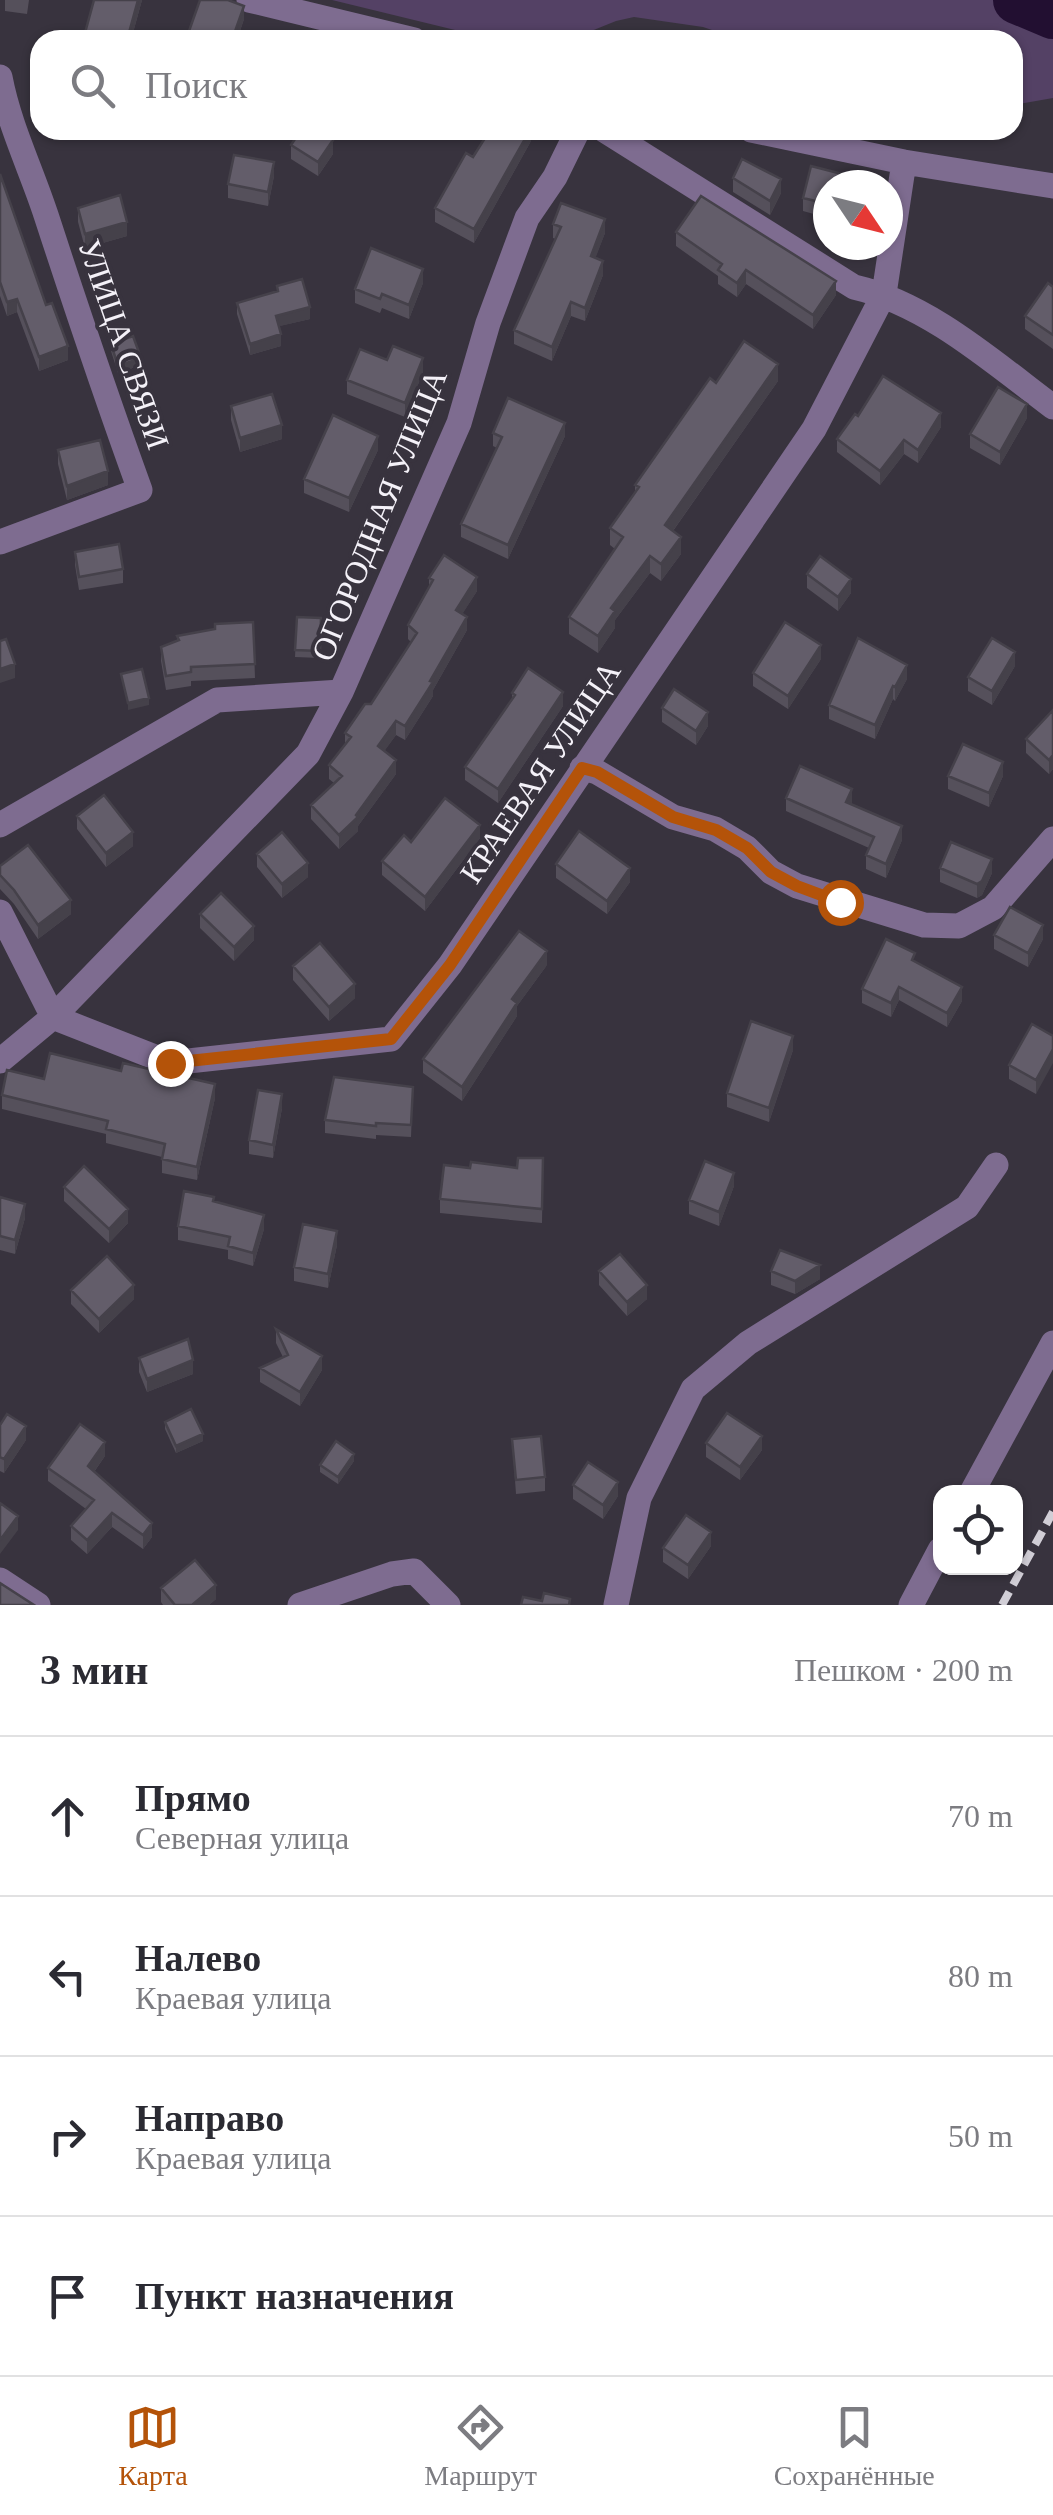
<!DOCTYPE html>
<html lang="ru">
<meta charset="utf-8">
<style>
body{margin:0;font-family:Georgia,serif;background:#f7f7f7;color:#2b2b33}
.controls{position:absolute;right:30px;bottom:30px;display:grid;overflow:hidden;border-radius:20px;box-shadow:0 2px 8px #0004}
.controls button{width:90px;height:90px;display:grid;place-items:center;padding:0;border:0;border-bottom:2px solid #e1e1e2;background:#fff;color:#2b2b33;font:50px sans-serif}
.compass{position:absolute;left:813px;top:170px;width:90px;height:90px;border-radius:50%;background:#fff;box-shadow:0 2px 8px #0004;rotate:125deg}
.stop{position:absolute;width:30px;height:30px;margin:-22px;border:8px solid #b45309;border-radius:50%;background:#fff}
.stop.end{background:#b45309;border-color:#fff;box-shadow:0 2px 10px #0008}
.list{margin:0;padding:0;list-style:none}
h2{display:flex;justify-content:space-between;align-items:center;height:130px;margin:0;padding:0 40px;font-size:42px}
h2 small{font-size:32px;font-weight:400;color:#7c7c81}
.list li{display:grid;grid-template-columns:65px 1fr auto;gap:30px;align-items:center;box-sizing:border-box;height:160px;padding:0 40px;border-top:2px solid #e1e1e2}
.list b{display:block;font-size:38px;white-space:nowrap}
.list p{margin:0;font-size:32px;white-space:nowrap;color:#7c7c81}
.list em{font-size:32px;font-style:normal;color:#7c7c81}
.icon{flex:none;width:55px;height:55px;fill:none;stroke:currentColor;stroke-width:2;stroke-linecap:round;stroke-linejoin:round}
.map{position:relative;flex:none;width:1053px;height:1605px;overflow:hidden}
.search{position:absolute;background:#fff;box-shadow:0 2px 8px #0004;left:30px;right:30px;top:30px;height:110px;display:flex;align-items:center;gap:25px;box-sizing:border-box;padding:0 35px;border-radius:30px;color:#7c7c81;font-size:38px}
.sheet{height:770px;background:#fff}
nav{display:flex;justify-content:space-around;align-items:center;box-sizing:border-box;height:140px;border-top:2px solid #e1e1e2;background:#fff;font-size:28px;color:#7c7c81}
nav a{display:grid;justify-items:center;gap:5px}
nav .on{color:#b45309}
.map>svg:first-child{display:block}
</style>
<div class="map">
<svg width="1053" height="1605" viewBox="0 0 1053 1605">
<rect width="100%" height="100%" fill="#38333e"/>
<path fill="#544165" d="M332,0h721v98l-40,7v-65h-271l-39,-13 -69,-10 -18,4 -47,19h-73z"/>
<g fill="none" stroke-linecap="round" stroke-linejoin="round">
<path stroke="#220f31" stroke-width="48" d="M1017,0l36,15"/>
<path stroke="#7e6c90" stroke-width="25" d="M249,0l165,40
M0,77c9,48 31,92 46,138 30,92 61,184 94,275l-140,52
M604,130l250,157c74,17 139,75 199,120
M751,130l153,32 149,24
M582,768l15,4 76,45 42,12 32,19 24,24 26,14 127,39 35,1 34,-18 60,-69
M0,825l217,-125 124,-8 118,-269 29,-100 39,-105 28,-41 23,-47
M0,912l53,105 255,-263 33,-62
M0,1061l53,-44 117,46 221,-24 59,-74 364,-536 70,-135 20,-132
M972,1492l81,-149
M0,1580l38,25
M300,1605l92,-31 22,-3 34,34
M616,1605l23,-107 54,-109 55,-46 219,-136 29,-42
M911,1605l29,-55"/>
<path stroke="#d1ced6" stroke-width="8" stroke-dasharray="15 8" stroke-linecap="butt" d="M1002,1605l51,-93"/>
</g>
<path fill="#55505b" d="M5,0h24l-2,14 -22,-3z
M94,0h48l-11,40h-46v-7z
M244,19l-7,21h-48v-9z
M531,130v11l-57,102 -39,-21v-14l38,-51z
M291,145l42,9 -15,22 -27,-17z
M811,166l35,9v10h-18v33l-25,-7v-13z
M0,174l46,131 22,55 -29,11 -22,-59 -10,4 -7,-20z
M274,176l-6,30 -40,-8v-14z
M733,178l48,15 -11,22 -37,-23z
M78,208l49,28 -42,12 -7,-26z
M553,224l52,9 -10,25 8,17 -18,46 -14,-5 -19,45 -38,-17v-14l42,-91 -3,-1z
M676,232l160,63 -23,34 -67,-45 -9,13 -19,-13v-8l-42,-30z
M423,283l-14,36 -27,-11 -2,5 -25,-10v-14z
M277,286l33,33 -31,7 2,20 -31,9 -13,-41v-11l40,-12z
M1053,287v62l-28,-20v-13z
M111,344l30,21 -23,8 -7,-22z
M387,360l36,12 -18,45 -58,-23v-14z
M778,381l-105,150 8,23 -20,27 -11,-8 -35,47v8l-17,25 -29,-19v-17l46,-68 -5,-4v-17l25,-36v-7l81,-102z
M231,406l51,33 -42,13 -9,-32z
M858,416l83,11 -23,36 -14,-9 -24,31 -43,-33v-13z
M1027,418l-27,47 -30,-17v-14z
M493,433l72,3 -57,123 -47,-22v-13l36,-76 -4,-2z
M58,450l50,35 -41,15 -9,-36z
M378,450l-29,62 -45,-19v-14z
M75,552l48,17v14l-44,7 -4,-25z
M807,574l44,19 -13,18 -31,-23z
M429,578l48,13 -15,23 5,16 -34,60v6l-28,44 -9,-5 -12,16 12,23 -38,52v5l-19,18 -28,-30v-14l23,-22 -5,-4v-14l16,-21v-11l26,-29 40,-62 -3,-3v-14l21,-38z
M297,617l24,1 -1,40 -25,-1z
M253,622l2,56 -64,3v5l-25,4 -5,-29v-14l16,-7v-4z
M821,659l-33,50 -35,-23v-13z
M1015,666l-23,39 -24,-14v-14z
M907,679l-12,22 -2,-2 -18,40 -46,-20v-14z
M512,693l51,13 -65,97 -33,-23v-13l47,-68z
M662,708l46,18 -12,19 -34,-23z
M1053,710v59l-4,5 -23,-21v-14z
M948,776h55l-14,31 -41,-18z
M786,798l66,5 -1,1 51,36 -16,38 -20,-9v-14l3,-7 -83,-37z
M77,816l56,30 -27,21 -29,-38z
M480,838l-55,73 -43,-36v-14l29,-19z
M257,854l51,23 -26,21 -25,-31z
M556,864l74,18 -23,32 -51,-36z
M0,866l71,48 -33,25 -24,-35 -14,-15z
M940,868l52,5 -10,22 -5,3 -37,-16z
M200,914l54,26 -20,21 -34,-33z
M994,935l49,4 -15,28 -34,-18z
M915,961l47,40 -15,26 -48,-27 -8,17 -29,-14v-14z
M547,965l-30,41v10l-55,85 -39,-28v-14z
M293,966l62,32 -26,23 -36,-41z
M1053,1036l-17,58 -27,-15v-14z
M793,1050l-24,72 -42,-15v-14z
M44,1079l171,19 -18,82 -35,-7v-16l-56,-14v-9l-104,-25v-14z
M413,1087l-2,50 -35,-2v4l-51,-6v-13z
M282,1108l-9,50 -24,-4v-14z
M543,1158l-1,65 -102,-10v-14l30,-31h47z
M734,1186l-15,40 -30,-12v-14z
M64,1187l64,36 -19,20 -45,-42z
M0,1197l25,21 -10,36 -15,-4z
M214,1201l50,28 -11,37 -25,-7v-9l-50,-10v-14z
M337,1245l-9,43 -34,-7v-14z
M599,1271l48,28 -20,17 -28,-31z
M771,1271l49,8 -25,15 -24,-9z
M71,1290l63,9 -35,34 -28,-29z
M276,1329l46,41 -22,36 -40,-24v-14l23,-11 -7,-14z
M139,1358l54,16 -46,18 -8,-20z
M165,1422l38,19 -27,12 -11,-24z
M0,1425l26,15 -22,33 -4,-2z
M512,1439l33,38v14l-29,3z
M706,1443l56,7 -22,30 -34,-23z
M105,1456l-11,16 58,65 -9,12 -31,-22 -25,27 -16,-14v-14l15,-17 -38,-28v-13z
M354,1461l-16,23 -18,-12v-7z
M573,1485l45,11 -15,23 -30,-20z
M711,1546l-23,33 -25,-17v-14z
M161,1588l55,11 -7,6h-46l-2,-3z"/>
<path fill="#45414a" d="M138,0h4l-11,40h-4z
M244,6v13l-7,21h-5z
M530,130h1v11l-57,102v-14z
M333,140v14l-15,22v-14z
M274,162v14l-6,30v-14z
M781,179v14l-11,22v-14z
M605,219v14l-14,37v-14z
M127,222v14l-42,12v-14z
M603,261v14l-18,46v-13z
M423,269v14l-14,36v-14z
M746,270v14l-9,13v-14z
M836,281v14l-23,34v-14z
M17,299v13l-10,4v-14z
M571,302v14l-19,45v-14z
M310,307v12l-34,8v-11z
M281,334v12l-31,9v-11z
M68,346v14l-29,11v-14z
M141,358v7l-23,8v-7z
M423,358v14l-18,45v-14z
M778,364v17l-113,161v-17z
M1027,404v14l-27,47v-13z
M941,413v14l-23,36v-13z
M565,423v13l-57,123v-14z
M282,425v14l-42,13v-14z
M378,436v14l-29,62v-14z
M904,440v14l-24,31v-14z
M108,471v14l-41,15v-14z
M681,537v17l-20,27v-17z
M650,556v17l-35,47v8l-17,25v-17l13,-28z
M477,577v14l-21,33v-14z
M851,579v14l-13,18v-14z
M467,617v13l-34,60v6l-28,44v-14z
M821,645v14l-33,50v-13z
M1015,652v14l-23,39v-14z
M15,664v14l-15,5v-14z
M907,665v14l-12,22v-14z
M893,686v13l-18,40v-14z
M563,692v14l-65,97v-14z
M149,698v7l-21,5v-7z
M708,712v14l-12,19v-14z
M396,721v14l-18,25v-14z
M1053,755v14l-4,5v-14z
M396,760v14l-38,52v5l-19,18v-14z
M1003,762v14l-14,31v-14z
M852,789v14l-6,13v-14z
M480,825v13l-55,73v-14z
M902,826v14l-16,38v-14z
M133,832v14l-27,21v-14z
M992,859v14l-10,22 -5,3v-14z
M308,863v14l-26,21v-14z
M630,868v14l-23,32v-13z
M71,900v14l-33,25v-14z
M1043,925v14l-15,28v-14z
M254,926v14l-20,21v-14z
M547,951v14l-30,41v10l-55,85v-14l50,-88z
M355,984v14l-26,23v-14z
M899,987v13l-8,17v-14z
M962,987v14l-15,26v-14z
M793,1036v14l-24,72v-14z
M1053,1049v14l-17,31v-14z
M215,1084v14l-18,82v-13z
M282,1094v14l-9,50v-13z
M734,1173v13l-15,40v-14z
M25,1204v14l-10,36v-14z
M128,1209v14l-19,20v-14z
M264,1215v14l-11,37v-13z
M337,1231v14l-9,43v-14z
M820,1265v14l-25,15v-13z
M134,1285v14l-35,34v-14z
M647,1285v14l-20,17v-14z
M322,1356v14l-22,36v-14z
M193,1360v14l-46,18v-13z
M26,1426v14l-22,33v-14z
M203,1434v7l-27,12v-7z
M762,1436v14l-22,30v-13z
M105,1442v14l-17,24v-14z
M354,1454v7l-16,23v-7z
M618,1482v14l-15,23v-14z
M112,1513v14l-25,27v-14z
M18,1516v14l-18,24v-14z
M152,1523v14l-9,12v-14z
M711,1532v14l-23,33v-14z
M216,1585v14l-7,6h-17z"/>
<path fill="#635d6a" stroke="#45414a" stroke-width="2.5" d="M94,0h44l-11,40h-17l-25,-7z
M200,0h28l16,6 -12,34h-18l-25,-9z
M301,130h16l16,10 -15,22 -27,-17z
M490,130h40l-56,99 -39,-21 31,-55 7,4z
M234,155l40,7 -6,30 -40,-8z
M742,159l39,20 -11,22 -37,-23z
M811,166l35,9 -2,10h-16v19l-25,-6z
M0,174l46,131 6,-2 16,43 -29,11 -22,-58 -10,3 -7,-20z
M120,195l7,27 -42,12 -7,-26z
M701,196l135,85 -23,34 -67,-45 -9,13 -19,-13 4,-6 -46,-32z
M561,203l44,16 -14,37 12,5 -18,47 -14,-6 -19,45 -38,-17 47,-103 -8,-3z
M371,248l52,21 -14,36 -27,-11 -2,5 -25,-10z
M302,279l8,28 -34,9 5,18 -31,10 -13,-41 41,-12 -1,-5z
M1048,283l5,4v48l-28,-19z
M133,336l8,22 -23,8 -7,-22z
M744,341l34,23 -113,161 16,12 -20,27 -11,-8 -39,52 4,3 -17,25 -29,-19 54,-80 -13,-9 29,-41 -4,-2 75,-107 6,5z
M393,346l30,12 -18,45 -58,-23 13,-31 27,11z
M883,376l58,37 -23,37 -14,-10 -24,31 -43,-32 18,-25 3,2z
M998,387l29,17 -27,48 -30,-18z
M272,394l10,31 -42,13 -9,-32z
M508,398l57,25 -57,122 -47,-21 41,-87 -9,-4z
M333,415l45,21 -29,62 -45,-19z
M100,440l8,31 -41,15 -9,-36z
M119,544l4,25 -44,8 -4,-25z
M444,555l33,22 -21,33 11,7 -37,64 3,1 -28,44 -9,-5 -18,25 18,14 -40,55 2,2 -19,18 -28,-30 31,-29 -13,-11 22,-28 -6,-4 20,-29h6l46,-71 -9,-8 25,-45 -4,-2z
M820,556l31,23 -13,18 -31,-23z
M297,617l24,1 -1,33 -25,-1z
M253,622l2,42 -64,3v5l-25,4 -5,-29 18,-7 -2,-4 38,-7v-5z
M785,622l36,23 -33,51 -35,-23z
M858,638l49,27 -12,22 -2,-1 -18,39 -46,-20z
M992,638l23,14 -23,39 -24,-14z
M6,639l9,25 -15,5v-28z
M528,668l35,24 -65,97 -33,-22 50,-72 -3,-2z
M142,669l7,29 -21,5 -7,-29z
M674,689l34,23 -12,19 -34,-23z
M1053,710v45l-4,5 -23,-21z
M963,744l40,18 -14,31 -41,-17z
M800,766l52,23 -6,13 56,24 -16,38 -20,-9 8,-18 -88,-39z
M104,795l29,37 -27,21 -29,-37z
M445,798l35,27 -55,72 -43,-36 22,-26 7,7z
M579,831l51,37 -23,33 -51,-37z
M282,832l26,31 -26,21 -25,-30z
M951,842l41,17 -10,22 -5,3 -37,-16z
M28,845l43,55 -33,25 -24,-35 -14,-15v-9z
M221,893l33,33 -20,21 -34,-33z
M1010,907l33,18 -15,28 -34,-18z
M519,931l28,20 -35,48 5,4 -55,84 -39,-28z
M886,939l29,14 -3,7 50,27 -15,26 -48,-26 -8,16 -29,-14z
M320,943l35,41 -26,23 -36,-41z
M751,1021l42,15 -24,72 -42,-15z
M1032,1024l21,12v13l-17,31 -27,-15z
M50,1053l71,18 2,-8 92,21 -18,83 -35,-8 3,-15 -59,-15 2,-8 -106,-26 5,-25 37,9z
M334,1077l79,10 -2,38 -35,-2v3l-51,-6z
M258,1090l24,4 -9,51 -24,-5z
M518,1158h25l-1,51 -102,-10 4,-34 26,3 1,-6 46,6z
M705,1161l29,12 -15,39 -30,-12z
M84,1166l44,43 -19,20 -45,-42z
M184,1191l30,6 -1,4 51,14 -11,38 -25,-7 2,-9 -52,-11z
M0,1197l25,7 -10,36 -15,-4z
M303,1224l34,7 -9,43 -34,-7z
M780,1250l40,15 -25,16 -24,-10z
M620,1254l27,31 -20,17 -28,-31z
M107,1256l27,29 -35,34 -28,-29z
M276,1329l46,27 -22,36 -40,-24 28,-13z
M188,1339l5,21 -46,19 -8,-21z
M191,1409l12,25 -27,12 -11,-24z
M727,1413l35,23 -22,31 -34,-24z
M7,1414l19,12 -22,33 -4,-2v-32z
M80,1424l25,18 -17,24 64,57 -9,12 -31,-22 -25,27 -16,-14 23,-26 -46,-32z
M541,1436l4,41 -29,3 -4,-41z
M336,1441l18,13 -16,23 -18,-12z
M588,1462l30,20 -15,23 -30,-20z
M0,1503l18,13 -18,24z
M686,1515l25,17 -23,33 -25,-17z
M195,1560l21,25 -24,20h-17l-14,-17z
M0,1583l34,22h-34z
M544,1593l26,6 -1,6h-48l2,-8 19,4z"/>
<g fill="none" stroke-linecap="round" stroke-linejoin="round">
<path stroke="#b45309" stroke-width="12" d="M170,1063l221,-24 59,-74 132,-197 15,4 76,45 43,13 31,18 24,24 26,14 43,16"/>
</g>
<g text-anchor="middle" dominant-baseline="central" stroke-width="8" stroke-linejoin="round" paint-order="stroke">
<g font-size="32" fill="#f4f1f8" stroke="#38333e">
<text transform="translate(124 344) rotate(71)">УЛИЦА СВЯЗИ</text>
<text transform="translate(379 515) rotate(-68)">ОГОРОДНАЯ УЛИЦА</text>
<text transform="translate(540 772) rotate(-56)">КРАЕВАЯ УЛИЦА</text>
</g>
</g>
</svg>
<div class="controls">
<button><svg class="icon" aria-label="locate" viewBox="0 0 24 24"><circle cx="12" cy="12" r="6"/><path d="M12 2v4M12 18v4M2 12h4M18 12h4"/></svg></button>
</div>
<svg class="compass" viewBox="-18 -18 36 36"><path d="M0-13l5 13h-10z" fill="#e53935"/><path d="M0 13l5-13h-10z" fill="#7c7c81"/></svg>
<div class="stop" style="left:840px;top:902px"></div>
<div class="stop end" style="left:170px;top:1063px"></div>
<div class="search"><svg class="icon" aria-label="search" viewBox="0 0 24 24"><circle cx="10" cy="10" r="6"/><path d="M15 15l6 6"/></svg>Поиск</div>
</div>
<section class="sheet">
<h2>3 мин<small>Пешком · 200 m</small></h2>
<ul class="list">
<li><svg class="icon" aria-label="ahead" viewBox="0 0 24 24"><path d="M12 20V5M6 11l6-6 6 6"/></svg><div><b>Прямо</b><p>Северная улица</p></div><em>70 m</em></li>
<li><svg class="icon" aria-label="left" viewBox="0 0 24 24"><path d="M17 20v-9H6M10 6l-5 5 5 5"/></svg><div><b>Налево</b><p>Краевая улица</p></div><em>80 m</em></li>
<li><svg class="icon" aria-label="right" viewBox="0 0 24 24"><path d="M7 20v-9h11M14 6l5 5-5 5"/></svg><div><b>Направо</b><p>Краевая улица</p></div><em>50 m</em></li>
<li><svg class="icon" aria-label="arrive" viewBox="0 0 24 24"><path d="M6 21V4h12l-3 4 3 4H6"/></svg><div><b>Пункт назначения</b></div></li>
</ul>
</section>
<nav>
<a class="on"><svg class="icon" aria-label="map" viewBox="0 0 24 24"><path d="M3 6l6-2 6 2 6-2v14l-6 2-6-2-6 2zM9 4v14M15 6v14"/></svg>Карта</a>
<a><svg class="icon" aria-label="directions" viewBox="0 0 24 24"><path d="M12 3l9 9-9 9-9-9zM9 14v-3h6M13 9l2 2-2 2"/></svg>Маршрут</a>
<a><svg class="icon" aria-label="saved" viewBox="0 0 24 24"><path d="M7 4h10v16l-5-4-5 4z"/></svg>Сохранённые</a>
</nav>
